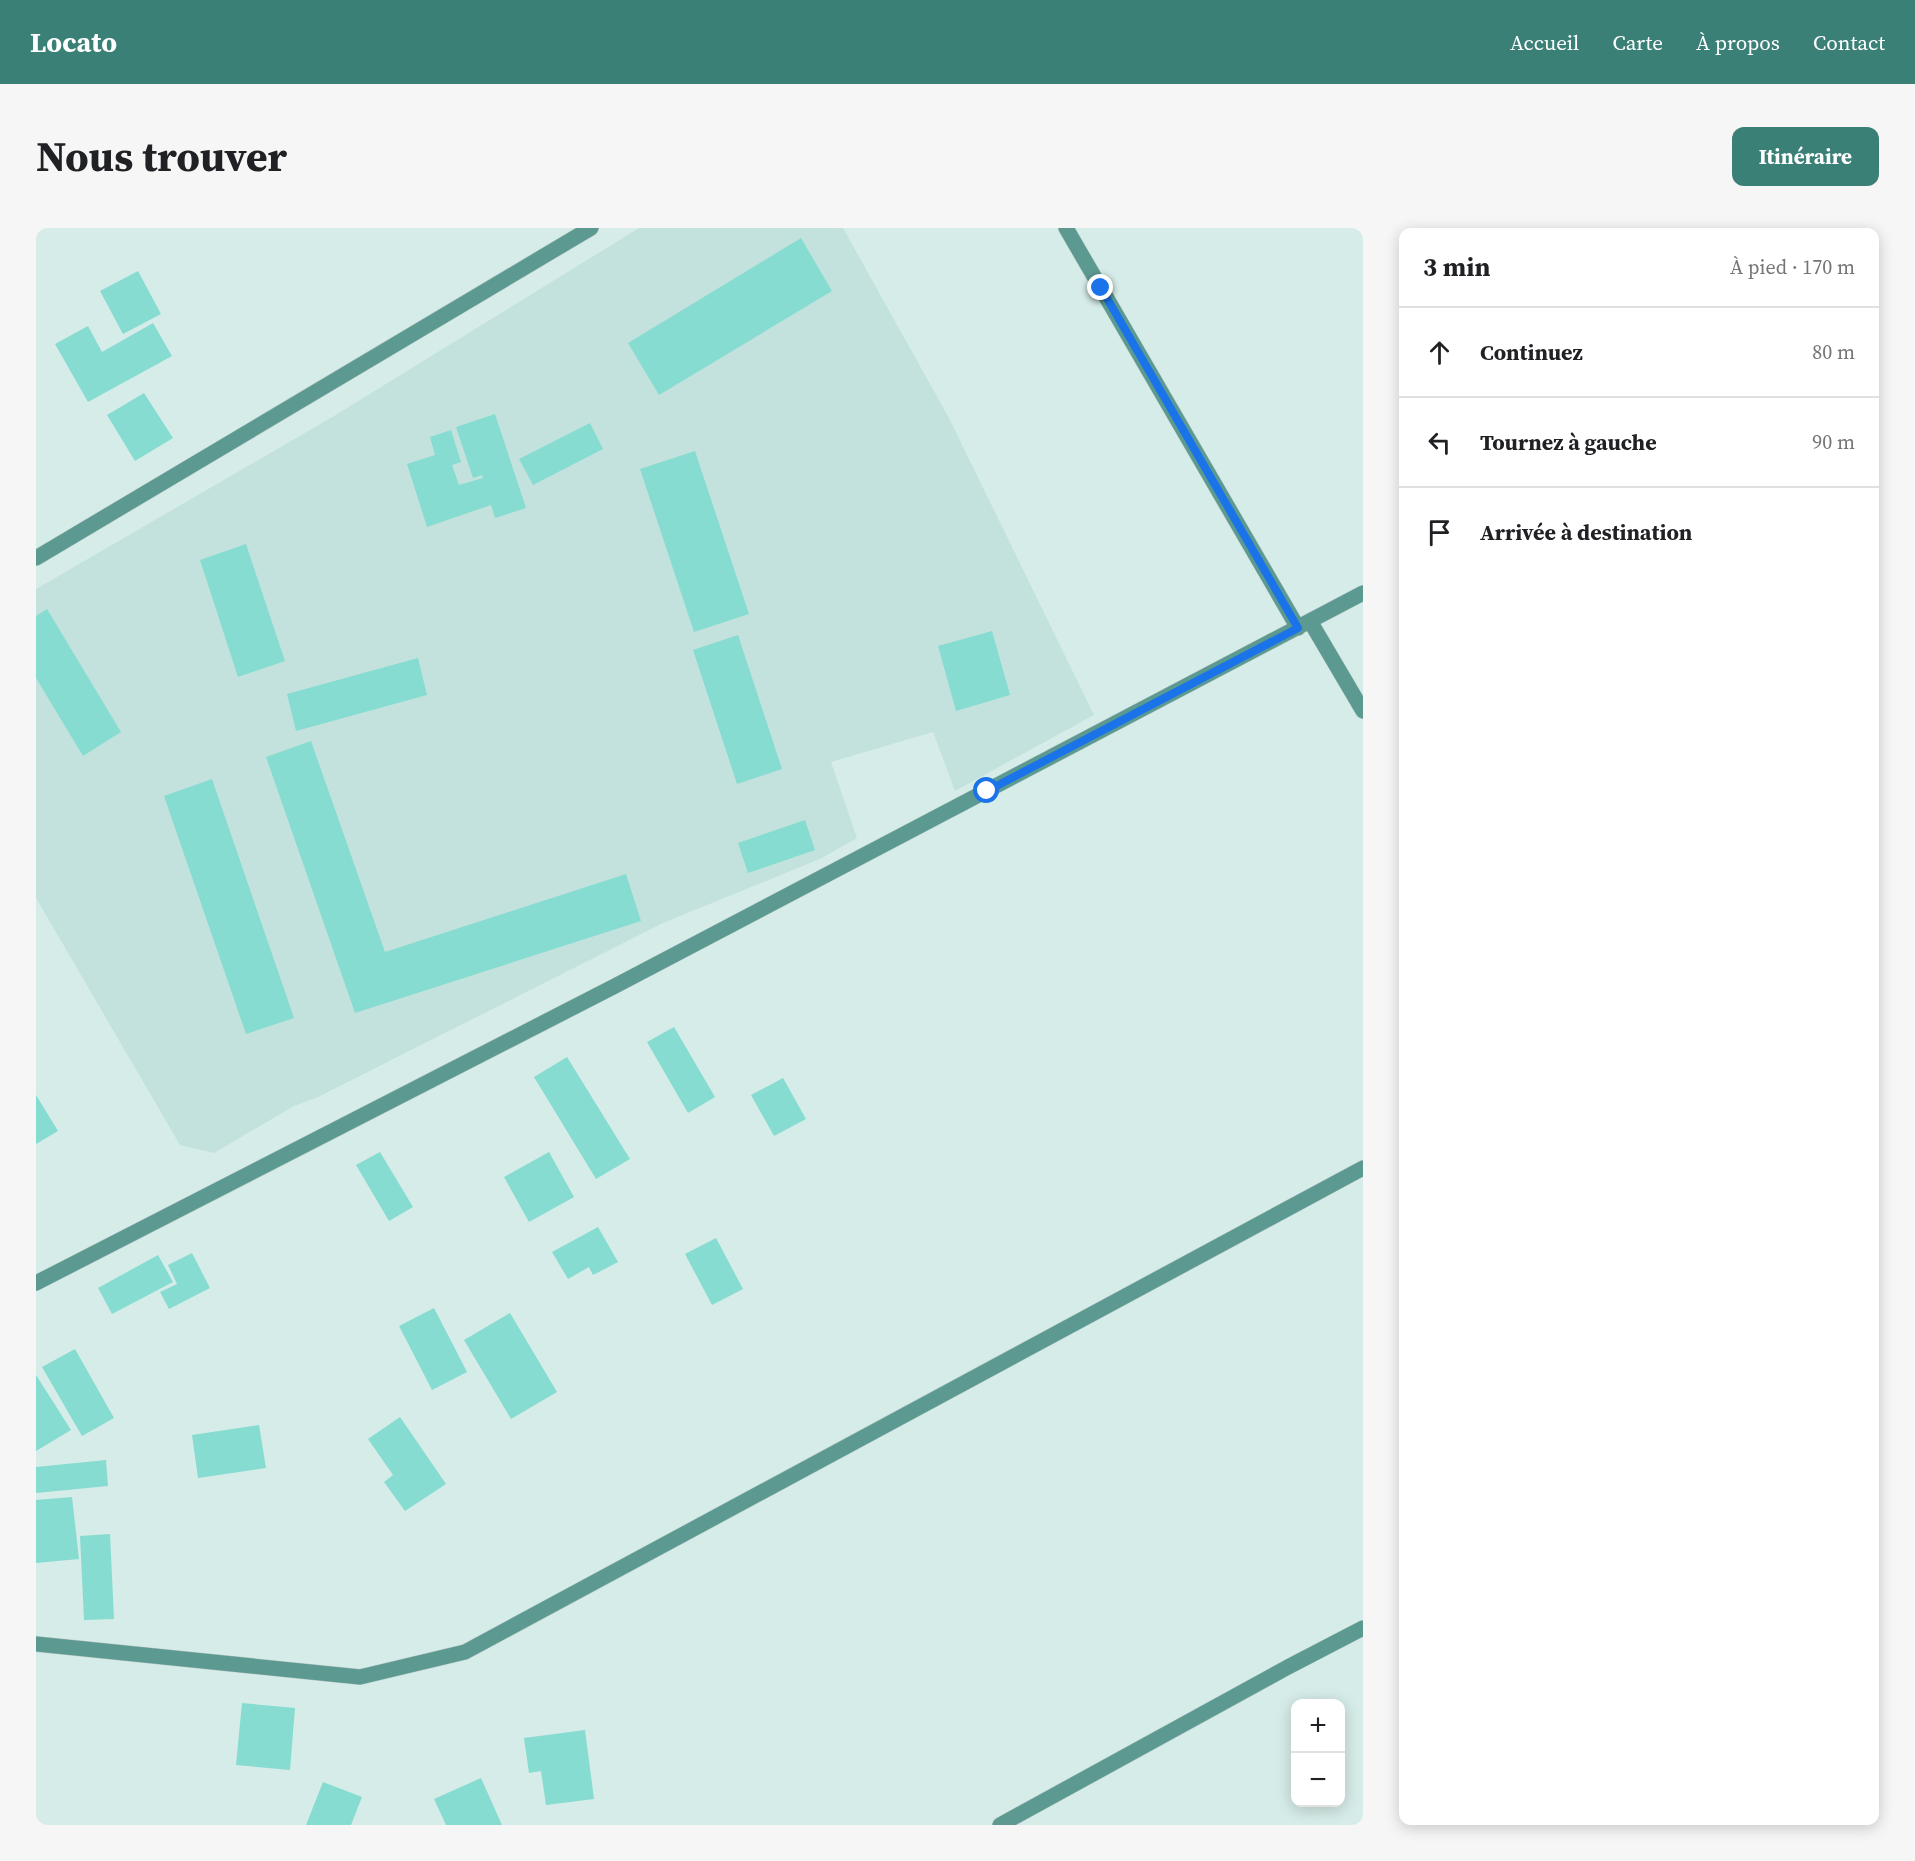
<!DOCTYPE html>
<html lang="fr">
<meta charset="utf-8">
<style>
body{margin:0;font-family:"Source Serif 4",serif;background:#f6f6f6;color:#202124}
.controls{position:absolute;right:18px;bottom:18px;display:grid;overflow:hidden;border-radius:12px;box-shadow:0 3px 15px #0003}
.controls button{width:54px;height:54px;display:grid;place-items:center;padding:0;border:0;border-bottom:2px solid #e0e0e0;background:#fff;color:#202124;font:30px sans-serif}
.stop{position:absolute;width:18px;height:18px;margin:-14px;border:4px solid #1a73e8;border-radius:50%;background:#fff}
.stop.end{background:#1a73e8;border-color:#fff;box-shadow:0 2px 6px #0008}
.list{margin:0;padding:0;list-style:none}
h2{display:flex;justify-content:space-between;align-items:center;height:78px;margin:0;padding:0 24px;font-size:26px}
h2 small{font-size:20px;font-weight:400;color:#757577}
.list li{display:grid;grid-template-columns:39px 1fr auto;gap:18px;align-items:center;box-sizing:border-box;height:90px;padding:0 24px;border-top:2px solid #e0e0e0}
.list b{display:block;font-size:22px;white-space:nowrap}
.list em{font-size:20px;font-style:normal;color:#757577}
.icon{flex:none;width:33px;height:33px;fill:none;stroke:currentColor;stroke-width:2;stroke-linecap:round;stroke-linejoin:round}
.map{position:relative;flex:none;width:1327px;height:1597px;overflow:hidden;border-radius:12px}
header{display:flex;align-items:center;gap:36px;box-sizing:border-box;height:84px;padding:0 30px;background:#3a8077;color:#fff}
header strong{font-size:28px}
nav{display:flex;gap:33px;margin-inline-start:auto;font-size:21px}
.intro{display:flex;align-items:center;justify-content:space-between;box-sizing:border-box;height:144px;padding:0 36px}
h1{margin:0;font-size:42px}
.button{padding:15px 27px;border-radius:12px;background:#3a8077;color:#fff;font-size:21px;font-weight:700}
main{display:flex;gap:36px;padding:0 36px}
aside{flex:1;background:#fff;border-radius:12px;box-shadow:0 3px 15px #0003}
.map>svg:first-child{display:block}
</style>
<header>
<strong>Locato</strong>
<nav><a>Accueil</a><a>Carte</a><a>À propos</a><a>Contact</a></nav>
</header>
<div class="intro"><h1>Nous trouver</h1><a class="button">Itinéraire</a></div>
<main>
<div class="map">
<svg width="1327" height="1597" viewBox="0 0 1327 1597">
<rect width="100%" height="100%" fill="#d6ece8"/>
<path fill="#c3e2dd" d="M603,0h204l106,190 145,297 -139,76 -22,-59 -102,30 26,76 -37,21 -157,64 -345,174 -24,9 -80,47 -34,-8 -144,-247v-309l298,-173z"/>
<path fill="#86dcd0" d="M765,10l31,53 -173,104 -31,-52z
M102,43l23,43 -38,20 -23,-43z
M117,95l19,33 -84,46 -33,-58 33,-18 14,26z
M108,165l29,45 -38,23 -28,-46z
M459,186l31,94 -31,10 -4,-13 -64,22 -20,-63 28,-9 -5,-18 21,-7 10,32 -9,3 7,20 24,-7 -1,-3 -9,3 -17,-51z
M554,195l13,26 -70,36 -14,-26z
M659,223l54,163 -55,18 -54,-163z
M210,316l39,117 -47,16 -38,-117z
M11,381l74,123 -38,24 -47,-78v-62z
M956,403l18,64 -54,16 -18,-65z
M702,407l44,134 -45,15 -44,-134z
M382,430l9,37 -131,36 -9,-37z
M275,513l74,211 241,-78 15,47 -286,92 -89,-256z
M176,551l82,239 -48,16 -82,-238z
M769,592l10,30 -67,23 -10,-30z
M638,799l41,70 -27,16 -41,-71z
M531,829l63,102 -34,20 -62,-102z
M747,850l23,41 -32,17 -23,-41z
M0,867l22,36 -22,13z
M344,924l33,55 -24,14 -33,-56z
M513,924l25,45 -45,25 -25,-45z
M562,999l20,35 -25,13 -4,-8 -21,12 -16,-27z
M680,1010l27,51 -31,16 -27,-51z
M156,1025l18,35 -41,21 -9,-17 17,-8 -9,-19z
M122,1027l15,27 -61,32 -14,-26z
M398,1080l33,64 -35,18 -33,-64z
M474,1085l47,79 -46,27 -47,-79z
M39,1121l39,69 -32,18 -40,-69z
M0,1147l35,55 -35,21z
M364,1189l46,67 -41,27 -21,-29 9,-7 -25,-36z
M223,1197l7,43 -68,10 -6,-43z
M70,1232l2,26 -72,7v-26z
M36,1269l7,62 -43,4v-63z
M74,1306l4,85 -30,1 -4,-84z
M206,1475l53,5 -5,62 -54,-5z
M549,1502l9,69 -48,6 -5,-34 -12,2 -5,-35z
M445,1550l21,47h-56l-12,-26z
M287,1554l39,15 -11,28h-45z"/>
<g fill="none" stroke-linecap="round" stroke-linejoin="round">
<g stroke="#b2c6c2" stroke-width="16">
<path id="minor" d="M1030,0l232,400
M0,330l555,-330
M1274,393l53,90
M0,1055l579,-297 748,-393
M0,1416l324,33 105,-25 898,-484
M964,1597l288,-158 75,-39"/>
</g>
<use href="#minor" stroke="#5c9a91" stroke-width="15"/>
</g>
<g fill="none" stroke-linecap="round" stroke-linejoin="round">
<path stroke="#1a73e8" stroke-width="8" d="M951,563l311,-163 -197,-340"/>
</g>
</svg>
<div class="controls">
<button>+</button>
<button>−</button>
</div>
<div class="stop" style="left:951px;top:563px"></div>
<div class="stop end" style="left:1065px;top:60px"></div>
</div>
<aside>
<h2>3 min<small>À pied · 170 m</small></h2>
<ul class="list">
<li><svg class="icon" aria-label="ahead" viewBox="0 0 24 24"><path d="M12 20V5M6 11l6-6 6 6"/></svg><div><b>Continuez</b></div><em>80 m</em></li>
<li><svg class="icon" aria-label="left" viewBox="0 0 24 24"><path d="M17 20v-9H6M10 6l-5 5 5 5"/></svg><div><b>Tournez à gauche</b></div><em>90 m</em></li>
<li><svg class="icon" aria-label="arrive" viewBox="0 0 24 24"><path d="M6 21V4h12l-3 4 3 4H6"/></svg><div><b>Arrivée à destination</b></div></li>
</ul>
</aside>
</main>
